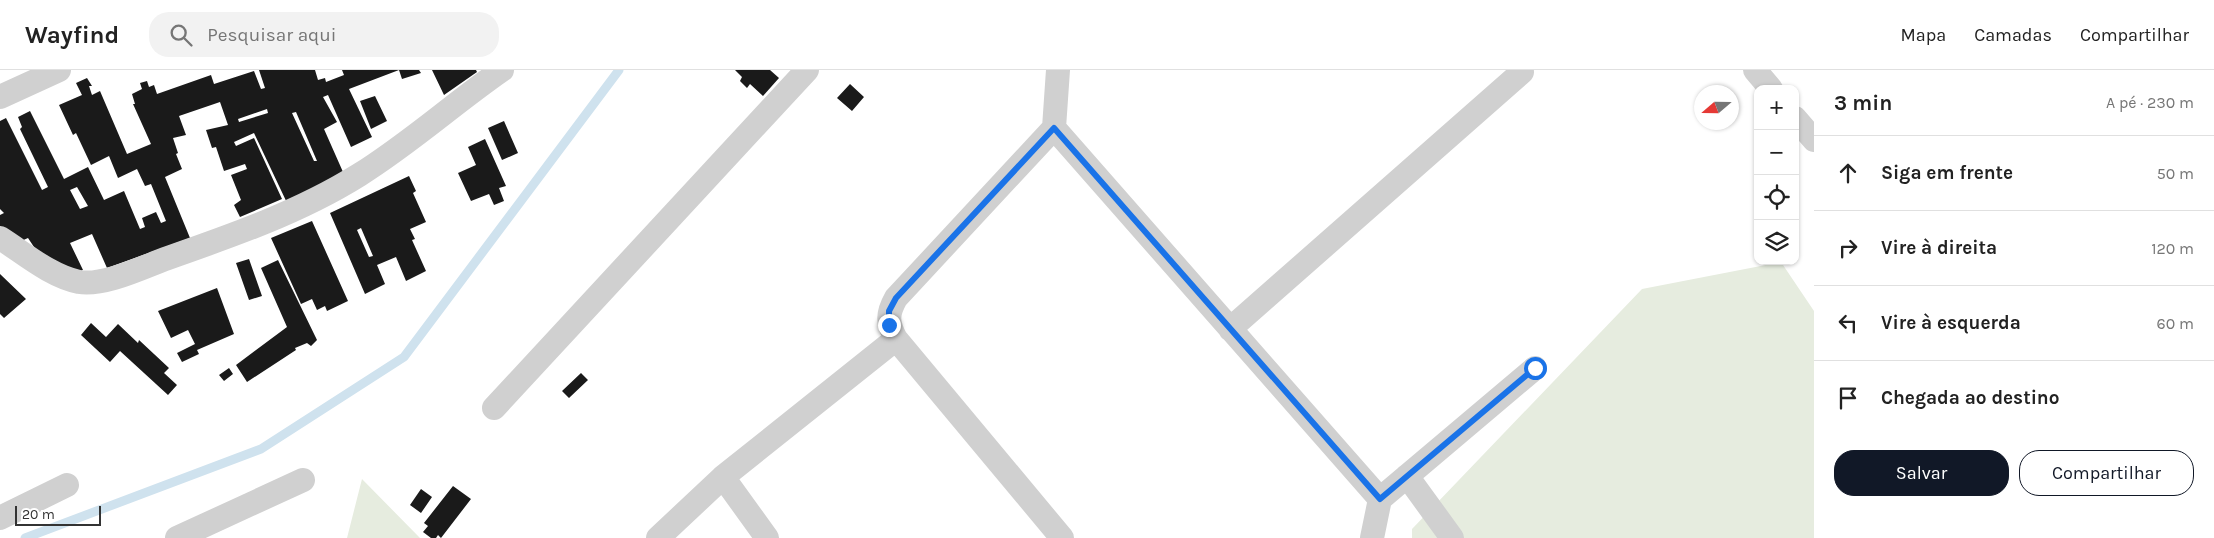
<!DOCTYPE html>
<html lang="pt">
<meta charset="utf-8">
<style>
body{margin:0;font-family:Karla,sans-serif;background:#f2f2f2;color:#222}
.controls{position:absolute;right:15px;top:15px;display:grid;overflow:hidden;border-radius:10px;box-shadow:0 1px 4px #0004}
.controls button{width:45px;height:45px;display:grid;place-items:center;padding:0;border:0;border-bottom:1px solid #e0e0e0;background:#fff;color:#222;font:25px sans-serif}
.compass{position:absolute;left:1694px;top:15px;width:45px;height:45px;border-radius:50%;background:#fff;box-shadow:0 1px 4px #0004;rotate:250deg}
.scale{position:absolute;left:15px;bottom:12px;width:86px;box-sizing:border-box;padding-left:5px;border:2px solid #333;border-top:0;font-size:14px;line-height:18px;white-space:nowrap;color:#333;-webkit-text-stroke:4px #fff;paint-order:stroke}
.stop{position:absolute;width:15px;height:15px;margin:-11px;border:4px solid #1a73e8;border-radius:50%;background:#fff}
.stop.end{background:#1a73e8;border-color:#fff;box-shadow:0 1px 5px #0008}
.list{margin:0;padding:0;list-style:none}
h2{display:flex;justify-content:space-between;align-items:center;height:65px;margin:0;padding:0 20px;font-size:21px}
h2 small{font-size:16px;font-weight:400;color:#767676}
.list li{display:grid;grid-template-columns:32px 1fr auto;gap:15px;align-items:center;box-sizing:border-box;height:75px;padding:0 20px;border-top:1px solid #e0e0e0}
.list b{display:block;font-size:19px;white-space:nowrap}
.list em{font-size:16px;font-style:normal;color:#767676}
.actions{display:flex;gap:10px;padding:15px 20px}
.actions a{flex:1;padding:11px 0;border:1px solid #111827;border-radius:20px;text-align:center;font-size:18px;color:#111827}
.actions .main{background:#111827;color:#fff}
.icon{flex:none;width:28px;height:28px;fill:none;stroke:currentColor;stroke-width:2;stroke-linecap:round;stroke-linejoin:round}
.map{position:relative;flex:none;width:1814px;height:468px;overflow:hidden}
header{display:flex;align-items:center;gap:30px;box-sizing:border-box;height:70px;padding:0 25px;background:#fff;border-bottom:1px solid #e0e0e0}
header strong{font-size:24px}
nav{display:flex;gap:28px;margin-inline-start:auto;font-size:18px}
.search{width:350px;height:45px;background:#f2f2f2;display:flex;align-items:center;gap:12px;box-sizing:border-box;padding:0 18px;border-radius:20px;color:#767676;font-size:19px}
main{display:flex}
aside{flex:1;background:#fff}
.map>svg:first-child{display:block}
</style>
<header>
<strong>Wayfind</strong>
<div class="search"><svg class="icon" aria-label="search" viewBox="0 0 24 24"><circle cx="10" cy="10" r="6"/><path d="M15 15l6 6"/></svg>Pesquisar aqui</div>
<nav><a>Mapa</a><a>Camadas</a><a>Compartilhar</a></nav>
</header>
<main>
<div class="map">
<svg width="1814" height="468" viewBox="0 0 1814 468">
<rect width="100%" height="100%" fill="#fff"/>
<path fill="#e6ecdf" d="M1781,192l33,49v227h-402v-9l230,-240z
M362,409l58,59h-73z"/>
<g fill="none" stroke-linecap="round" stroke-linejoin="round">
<path stroke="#cfe2ee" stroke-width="9" d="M25,468l236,-89 143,-92 215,-287"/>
</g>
<path fill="#1a1a1a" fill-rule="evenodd" d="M259,0h56l3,10 7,-2 1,4 18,-7 -2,-5h77l2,3 -19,6 -3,-9 -50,19 23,48 -21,10 -23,-52 -5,2 14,25 -13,7 19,43 -55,33 -34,-72 -20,9 2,4 18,-8 28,61 -42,18 -6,-12 7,-5 -10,-25 16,-6 -2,-5 -21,7 -8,-24 -4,1 -6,-18 22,-5 -8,-23 -41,14 7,19 -13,3 5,15 -2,1 6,15 -17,8 25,61 -83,30 -15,-34 -22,9 13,27 -11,3 -34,-20 -10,-15 -9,4 -19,-16v-11l4,-2 -4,-4v-88l6,-3 36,72 6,-3 -28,-58 2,-2 -4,-10 12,-6 34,68 24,-12 16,33 20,-9 16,38 5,-2 -3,-9 14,-6 5,11 5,-2 -15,-37 -6,2 -8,-17 -19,9 -9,-22 -18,9 -15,-32 -3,2 -14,-30 23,-10 -6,-12 11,-5 5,8h-3l3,9 8,-4 27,63 24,-10 -18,-40h2l-3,-10 10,-5 -2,-6 7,-2 2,6 5,-2 3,9 54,-19 3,9 40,-13 7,18 4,-1zM267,39l1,4 -29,9 -1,-3zM296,42l21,49h-3l-22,-48zM77,117l11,19 -8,3 -10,-19z
M432,0h44l1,2 -33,23z
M735,0h35l9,8 -16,18 -13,-12 -3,4 -7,-7 2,-4z
M850,14l14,13 -12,14 -15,-13z
M375,26l12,25 -16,8 -11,-28z
M504,51l14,32 -16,7 -14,-32z
M485,69l21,47 -7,2 5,13 -10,4 -5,-11 -18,7 -13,-28 18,-8 -8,-18z
M409,106l7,15 -3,2 13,29 -16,7 5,10 -3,1 14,31 -20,10 -10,-24 -19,8 8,19 -20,10 -35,-81zM361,158l12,28 -4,1 -12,-27z
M312,151l36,80 -21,10 -2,-5 -8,4 -5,-11 -11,5 -30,-66z
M249,189l13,37 -13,4 -13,-37z
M278,190l39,80 -6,6 -4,-3 -12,5 1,2 -49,32 -11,-17 51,-38 -26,-59z
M0,204l26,25 -22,19 -4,-4z
M217,218l17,46 -37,16 2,4 -17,8 -5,-9 18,-9 -7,-14 -17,8 -13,-27z
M91,253l15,14 12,-13 20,19 1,-3 30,28 -5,5 13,12 -9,10 -48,-44 -10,11 -29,-27z
M229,298l4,6 -9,7 -5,-6z
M581,303l7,7 -19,18 -7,-7z
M453,416l18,13 -30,39 -3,-3 -2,3h-5l-8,-6 5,-6 -4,-3z
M421,419l11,8 -11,16 -11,-8z"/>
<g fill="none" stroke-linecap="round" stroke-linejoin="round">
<path stroke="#d0d0d0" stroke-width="24" d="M1058,0l-4,58 -158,170c-9,16 -9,24 0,41l166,199
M1755,0l16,19
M0,27l59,-27
M1795,48l19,22
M1054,58l326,371
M0,168c24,15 50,38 79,44 25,4 62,-14 86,-23 66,-23 135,-47 194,-84 50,-31 94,-71 143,-105
M1230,259l292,-257
M494,338l313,-338
M1407,406l45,62
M0,448l67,-33
M177,468l126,-58
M658,468l65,-61
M767,468l-44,-61 173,-138
M1372,468l8,-39 155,-131"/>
</g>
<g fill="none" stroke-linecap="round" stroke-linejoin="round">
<path stroke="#1a73e8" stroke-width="6" d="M889,255v-14l7,-13 158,-170 326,371 155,-131"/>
</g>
</svg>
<div class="controls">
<button>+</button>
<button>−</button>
<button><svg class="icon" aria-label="locate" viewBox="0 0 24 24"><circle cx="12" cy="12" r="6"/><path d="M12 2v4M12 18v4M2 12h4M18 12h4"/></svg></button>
<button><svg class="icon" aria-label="layers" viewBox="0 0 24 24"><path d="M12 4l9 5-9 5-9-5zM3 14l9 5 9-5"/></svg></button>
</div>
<svg class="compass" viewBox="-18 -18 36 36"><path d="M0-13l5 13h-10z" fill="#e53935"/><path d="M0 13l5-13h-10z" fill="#767676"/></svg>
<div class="scale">20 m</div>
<div class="stop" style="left:1535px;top:298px"></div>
<div class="stop end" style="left:889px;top:255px"></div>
</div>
<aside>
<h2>3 min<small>A pé · 230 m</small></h2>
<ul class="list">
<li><svg class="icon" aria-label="ahead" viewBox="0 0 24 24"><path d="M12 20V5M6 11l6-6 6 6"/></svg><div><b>Siga em frente</b></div><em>50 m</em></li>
<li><svg class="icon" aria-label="right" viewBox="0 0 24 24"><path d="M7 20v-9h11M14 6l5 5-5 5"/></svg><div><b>Vire à direita</b></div><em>120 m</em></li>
<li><svg class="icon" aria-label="left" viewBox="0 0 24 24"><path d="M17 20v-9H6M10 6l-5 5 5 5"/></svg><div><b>Vire à esquerda</b></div><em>60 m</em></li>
<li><svg class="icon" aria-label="arrive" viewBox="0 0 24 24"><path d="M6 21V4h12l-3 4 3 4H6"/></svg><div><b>Chegada ao destino</b></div></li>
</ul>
<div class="actions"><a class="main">Salvar</a><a>Compartilhar</a></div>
</aside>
</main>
